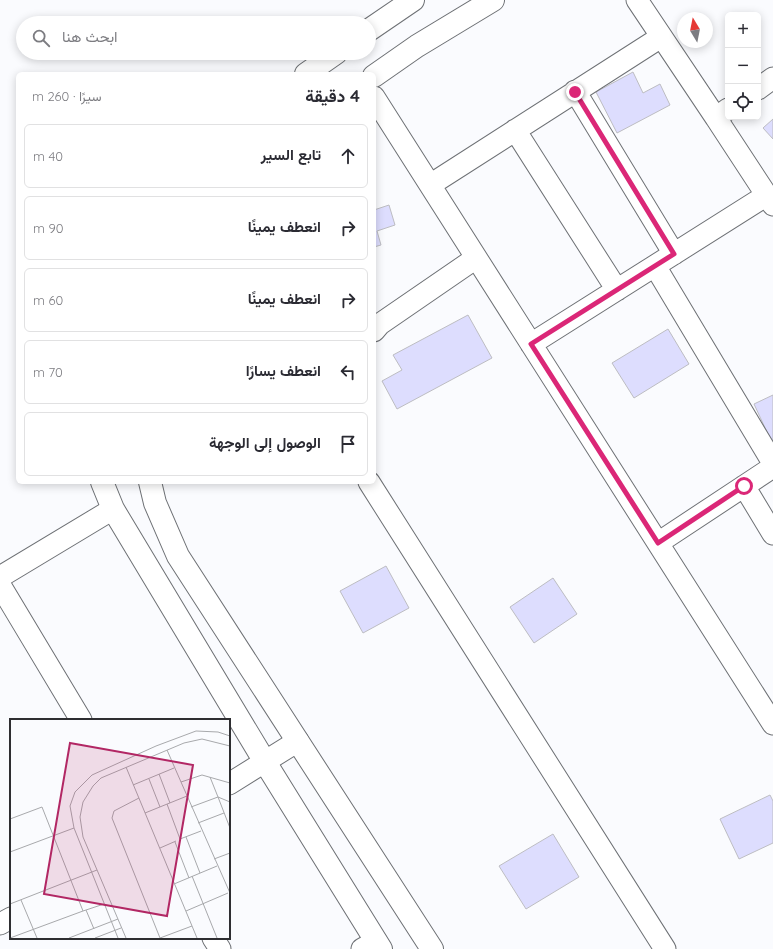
<!DOCTYPE html>
<html lang="ar">
<meta charset="utf-8">
<style>
body{margin:0;font-family:Quicksand,Vazirmatn,sans-serif;background:#f2f2f3;color:#2b2b33;direction:rtl}
.controls{position:absolute;right:12px;top:12px;display:grid;overflow:hidden;border-radius:6px;box-shadow:0 2px 10px #0003}
.controls button{width:36px;height:36px;display:grid;place-items:center;padding:0;border:0;border-bottom:1px solid #e1e1e2;background:#fff;color:#2b2b33;font:20px sans-serif}
.compass{position:absolute;left:677px;top:12px;width:36px;height:36px;border-radius:50%;background:#fff;box-shadow:0 2px 10px #0003;rotate:350deg}
.stop{position:absolute;width:12px;height:12px;margin:-9px;border:3px solid #db2777;border-radius:50%;background:#fff}
.stop.end{background:#db2777;border-color:#fff;box-shadow:0 1px 4px #0008}
.list{margin:0;padding:0;list-style:none}
h2{display:flex;justify-content:space-between;align-items:center;height:52px;margin:0;padding:0 16px;font-size:17px}
h2 small{font-size:13px;font-weight:400;color:#7c7c81}
.list li{display:grid;grid-template-columns:26px 1fr auto;gap:12px;align-items:center;box-sizing:border-box;height:64px;margin:0 8px 8px;padding:0 8px;border:1px solid #e1e1e2;border-radius:6px}
.list b{display:block;font-size:15px;white-space:nowrap}
.list em{font-size:13px;font-style:normal;color:#7c7c81}
.icon{flex:none;width:22px;height:22px;fill:none;stroke:currentColor;stroke-width:2;stroke-linecap:round;stroke-linejoin:round}
.map{position:relative;flex:none;width:773px;height:949px;overflow:hidden;direction:ltr}
.search{position:absolute;background:#fff;box-shadow:0 2px 10px #0003;left:16px;top:16px;width:360px;height:44px;display:flex;align-items:center;gap:10px;box-sizing:border-box;padding:0 14px;border-radius:22px;color:#7c7c81;font-size:15px}
.panel{position:absolute;background:#fff;box-shadow:0 2px 10px #0003;left:16px;top:72px;width:360px;height:412px;border-radius:6px;direction:rtl}
.map>svg:first-child{display:block}
</style>
<div class="map">
<svg width="773" height="949" viewBox="0 0 773 949">
<rect width="100%" height="100%" fill="#fafbfe"/>
<path fill="#ddddfe" stroke="#bdbdc2" d="M633,72l10,21 17,-9 10,21 -53,28 -21,-41z
M773,119v20l-10,-11z
M389,205l6,20 -18,6 4,14 -7,2v-37z
M468,315l24,43 -95,51 -15,-28 20,-11 -9,-15z
M668,329l21,35 -55,34 -22,-35z
M773,395v50l-19,-41z
M386,566l23,42 -46,25 -23,-42z
M553,578l24,36 -43,29 -24,-36z
M770,795l3,6v42l-34,16 -19,-40z
M553,834l26,43 -53,32 -27,-43z"/>
<g fill="none" stroke-linecap="round" stroke-linejoin="round">
<g stroke="#6e7175" stroke-width="23">
<path id="minor" d="M637,0l79,118
M758,89l15,-11
M575,91l99,163
M374,97l399,627
M728,109l-12,9 57,87
M515,130l102,160
M430,185l231,-148
M655,266l118,197
M374,331l6,-7 96,-66
M531,344l236,-149
M369,482l296,467
M744,486l29,48
M658,543l115,-76
M0,577l113,-68
M0,585l81,135
M229,784l69,-43
M0,924l11,-6
M213,938l7,11
M362,949l14,-8"/>
</g>
<g stroke="#6e7175" stroke-width="24">
<path id="tertiary" d="M369,30l44,-30
M306,74l30,-21
M374,76l43,-30 76,-46
M102,482l11,27 152,253 116,187
M150,482l5,21 23,53 254,393"/>
</g>
<use href="#minor" stroke="#fff" stroke-width="21"/>
<use href="#tertiary" stroke="#fff" stroke-width="22"/>
</g>
<g fill="none" stroke-linecap="round" stroke-linejoin="round">
<path stroke="#db2777" stroke-width="5" d="M575,92l99,162 -143,90 127,199 86,-57"/>
</g>
<g transform="translate(10 719)">
<rect width="220" height="220" fill="#fafbfe"/>
<path fill="none" stroke="#a8a9ac" stroke-width="1" d="M157,31l14,32M116,48l71,171M149,55l11,29M139,60l11,28M220,64l-28,-8 -21,7 49,111M123,66l41,-17M208,78l12,31M208,78l12,5M129,79l-25,13 -2,7 48,120M157,85l13,35 21,-8M181,88l27,-10 -8,-20M135,94l42,-17M0,100l32,-12 41,104 -73,27M188,104l26,-10M176,118l14,36M165,123l14,36M150,129l16,-7M0,133l64,-24M204,140l16,-6M182,157l25,62M164,165l43,-18M11,181l16,38M0,185l87,-34M76,191l8,19M73,192l21,-7M176,192l42,-18M59,219l49,-19M85,219l26,-10M108,219l-44,-110 -4,-22 5,-14 17,-17 64,-29 40,-15 22,1 12,4M116,219l-43,-101 -3,-20 3,-15 10,-16 8,-8 83,-35 18,-4 28,7M150,219l32,-12"/>
<path fill="#b22764" fill-opacity="0.15" stroke="#b22764" stroke-width="2" d="M60,24l123,22 -26,151 -123,-22z"/>
<rect width="220" height="220" fill="none" stroke="#2e2e31" stroke-width="2"/>
</g>
</svg>
<div class="controls">
<button>+</button>
<button>−</button>
<button><svg class="icon" aria-label="locate" viewBox="0 0 24 24"><circle cx="12" cy="12" r="6"/><path d="M12 2v4M12 18v4M2 12h4M18 12h4"/></svg></button>
</div>
<svg class="compass" viewBox="-18 -18 36 36"><path d="M0-13l5 13h-10z" fill="#e53935"/><path d="M0 13l5-13h-10z" fill="#7c7c81"/></svg>
<div class="stop" style="left:744px;top:486px"></div>
<div class="stop end" style="left:575px;top:92px"></div>
<div class="search"><svg class="icon" aria-label="search" viewBox="0 0 24 24"><circle cx="10" cy="10" r="6"/><path d="M15 15l6 6"/></svg>ابحث هنا</div>
<section class="panel">
<h2>4 دقيقة<small>سيرًا · 260 m</small></h2>
<ul class="list">
<li><svg class="icon" aria-label="ahead" viewBox="0 0 24 24"><path d="M12 20V5M6 11l6-6 6 6"/></svg><div><b>تابع السير</b></div><em>40 m</em></li>
<li><svg class="icon" aria-label="right" viewBox="0 0 24 24"><path d="M7 20v-9h11M14 6l5 5-5 5"/></svg><div><b>انعطف يمينًا</b></div><em>90 m</em></li>
<li><svg class="icon" aria-label="right" viewBox="0 0 24 24"><path d="M7 20v-9h11M14 6l5 5-5 5"/></svg><div><b>انعطف يمينًا</b></div><em>60 m</em></li>
<li><svg class="icon" aria-label="left" viewBox="0 0 24 24"><path d="M17 20v-9H6M10 6l-5 5 5 5"/></svg><div><b>انعطف يسارًا</b></div><em>70 m</em></li>
<li><svg class="icon" aria-label="arrive" viewBox="0 0 24 24"><path d="M6 21V4h12l-3 4 3 4H6"/></svg><div><b>الوصول إلى الوجهة</b></div></li>
</ul>
</section>
</div>
